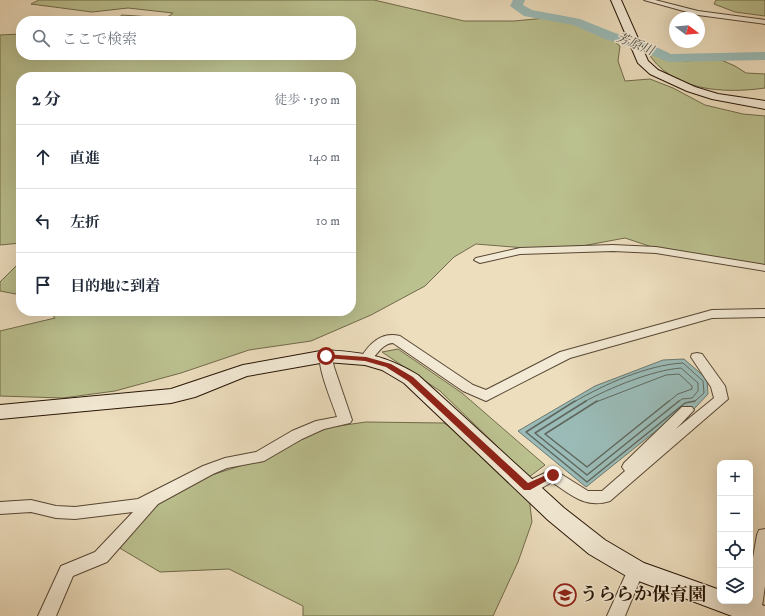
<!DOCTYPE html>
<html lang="ja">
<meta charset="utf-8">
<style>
body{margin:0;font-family:"IM FELL DW Pica","Noto Serif JP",serif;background:#f2f2f3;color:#1f2937}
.controls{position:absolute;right:12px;bottom:12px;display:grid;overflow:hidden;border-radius:8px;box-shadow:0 4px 16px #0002}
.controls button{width:36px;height:36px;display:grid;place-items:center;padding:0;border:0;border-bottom:1px solid #e0e1e3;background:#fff;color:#1f2937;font:20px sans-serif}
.compass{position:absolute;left:669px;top:12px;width:36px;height:36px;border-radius:50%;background:#fff;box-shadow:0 4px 16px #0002;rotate:106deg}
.stop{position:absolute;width:12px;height:12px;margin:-9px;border:3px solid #8f2418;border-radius:50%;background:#fff}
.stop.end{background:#8f2418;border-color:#fff;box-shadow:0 1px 4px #0008}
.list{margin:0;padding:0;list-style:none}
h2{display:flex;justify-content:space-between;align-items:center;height:52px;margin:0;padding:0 16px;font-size:17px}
h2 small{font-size:13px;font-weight:400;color:#747a83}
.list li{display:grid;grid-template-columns:26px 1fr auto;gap:12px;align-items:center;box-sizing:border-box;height:64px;padding:0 16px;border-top:1px solid #e0e1e3}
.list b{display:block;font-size:15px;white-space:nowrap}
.list em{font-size:13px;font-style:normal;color:#747a83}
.icon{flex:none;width:22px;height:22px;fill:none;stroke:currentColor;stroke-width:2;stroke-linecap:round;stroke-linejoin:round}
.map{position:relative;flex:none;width:765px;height:616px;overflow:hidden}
.search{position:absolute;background:#fff;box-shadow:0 4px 16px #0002;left:16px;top:16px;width:340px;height:44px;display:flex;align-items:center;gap:10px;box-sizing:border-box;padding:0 14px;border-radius:16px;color:#747a83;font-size:15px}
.panel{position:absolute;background:#fff;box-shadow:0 4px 16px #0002;left:16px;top:72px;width:340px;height:244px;border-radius:16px}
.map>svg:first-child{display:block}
</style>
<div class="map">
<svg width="765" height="616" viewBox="0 0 765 616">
<rect width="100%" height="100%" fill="#eddebe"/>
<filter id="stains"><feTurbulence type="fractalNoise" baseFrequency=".005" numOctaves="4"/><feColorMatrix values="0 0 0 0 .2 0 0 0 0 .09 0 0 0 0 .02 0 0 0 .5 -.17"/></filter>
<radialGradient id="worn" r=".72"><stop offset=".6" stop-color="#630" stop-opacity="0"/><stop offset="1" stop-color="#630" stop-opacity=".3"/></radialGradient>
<path fill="#bbc08f" stroke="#716a4a" d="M39,0h335l90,21h50l43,-4 42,13 21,16 -2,15 7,20 25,-2 23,9 32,17 38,9 22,2v149l-113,-18 -27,-9 -43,8 -57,2 -49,-4 -22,13 -29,29 -54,29 -60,26 -62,9 -68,23 -66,18 -52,7 -63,-2v-65l55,-13 -6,-7h302v-234h-330v166l-21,2v-210l21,-1v21h330v-34h-237l8,-6 44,3 7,-5 -45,-5 -36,4 -61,-8z
M716,0h49v16l-30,-4 -21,-8z
M647,51l16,8 23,2 33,-2 16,7 11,7 19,1v14c-42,6 -95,3 -118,-37z
M21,261v34l-21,-4v-9z
M398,349l64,44 83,72 -16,12 -89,-86 -58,-39z
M366,422l78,1 17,11 68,63 3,25 -14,40 -25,54h-190v-10l-74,-37 -69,3 -47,-28 29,-31 51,-32 75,-24 56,-29z"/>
<path fill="#9abbb7" stroke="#6c7970" d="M684,359l23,20 1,15 -14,15 -7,-3 -101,81 -68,-56 77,-45 68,-26z"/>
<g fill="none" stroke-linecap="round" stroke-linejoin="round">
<path stroke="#60685e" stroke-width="1" d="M574,402c31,-18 73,-37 109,-39l20,18 1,12 -10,9
M584,402c25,-14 69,-32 97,-34l17,15v8l-6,7 -10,1 -4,3
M596,402l70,-27 13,-1 13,12v3l-14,5 -10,8"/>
<path stroke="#60685e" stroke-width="1.5" d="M575,401l-49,31 61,50 98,-79 10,-2
M586,401l-51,32 52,42 92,-74
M597,401l-52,33 42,33 82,-66"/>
<path fill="#9abbb7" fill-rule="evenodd" d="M513,0h12l-2,5 9,5 48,9 35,14 35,11 21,10 94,-2v8l-97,2 -28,-12 -35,-11 -32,-14 -49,-9 -14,-10z"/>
<g stroke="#584734" stroke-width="2">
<path id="street" d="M644,0h11l43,11 67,9v4l-67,-9z
M613,245l43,2 109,18v6l-109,-18 -43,-2 -93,3 -40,9 -6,-3 2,-2 44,-10z
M765,309v8l-53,1 -142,40 -84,43 -23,-10 -70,-48c-16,1 -18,23 -32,19l-1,-3c9,-15 21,-28 40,-23l73,49 13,5 74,-38 152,-42z
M326,352l5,1 3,14 18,53 -2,3 -26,6 -22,10 -38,22 -37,7 -14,6 -55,30 -51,58 -34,14 -17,40h-18l23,-50 34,-14 38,-40 -58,7 -19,-1 -25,-6 -31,2v-12l31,-2 25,6 19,1 63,-8 65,-33 22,-8 31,-6 36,-21 24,-10 21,-4c-4,-13 -22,-54 -16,-64z
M697,353l5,1 23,32 3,13 -118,102c-24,8 -39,-6 -58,-19 -9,5 -20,13 -30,10l-3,-4 3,-4 31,-15 35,22h14l23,-20 -3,-4 2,-4 58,-56h10l2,3 -18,19 38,-31 -3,-11 -20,-30 1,-3z
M765,529v57l-4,27 -2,3h-14l-2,-3 2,-12h5v-26l7,-40 2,-5z
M636,563l6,2 2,5 -19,46h-18l23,-51z"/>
</g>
<g stroke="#271506" stroke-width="2">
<path id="secondary" d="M611,0h10l27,61 10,9 37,17 23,7 47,7v8l-53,-10 -25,-8 -37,-17 -12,-11z
M326,350c39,3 57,4 92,25l146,133 41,32 39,23 76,27v11h30l15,5v10h-33l-104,-39 -39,-23 -41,-34 -144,-137 -22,-13 -17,-5 -39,-3 -79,14 -52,21 -24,6 -171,16v-14l171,-16 72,-24z"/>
</g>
<use href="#street" fill="#f3ead5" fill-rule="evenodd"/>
<use href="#secondary" fill="#f3ead5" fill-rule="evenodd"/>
</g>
<path fill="#8f2418" d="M323,354l43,3 25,7 22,13 115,106 25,-11 4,3 -27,15h-6l-116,-109 -22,-14 -21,-6 -39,-3h-3z"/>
<defs>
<g id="school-ring" transform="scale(1.15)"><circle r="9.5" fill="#f3ead5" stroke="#8f2418" stroke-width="1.5"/><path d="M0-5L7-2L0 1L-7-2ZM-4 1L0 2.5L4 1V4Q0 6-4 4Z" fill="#8f2418"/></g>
</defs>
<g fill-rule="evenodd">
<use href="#school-ring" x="565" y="595"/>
</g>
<g text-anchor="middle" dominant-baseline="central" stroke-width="3" stroke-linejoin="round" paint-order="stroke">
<g font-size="13" font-style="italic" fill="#4f4f44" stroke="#f3ead5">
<text transform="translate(635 44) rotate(22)">芳原川</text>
</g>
<g font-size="18" font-weight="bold" fill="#271506" stroke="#f3ead5" text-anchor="start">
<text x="580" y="595">うららか保育園</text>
</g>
</g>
<rect width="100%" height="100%" filter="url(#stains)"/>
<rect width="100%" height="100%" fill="url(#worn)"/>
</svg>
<div class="controls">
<button>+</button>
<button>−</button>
<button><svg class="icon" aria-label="locate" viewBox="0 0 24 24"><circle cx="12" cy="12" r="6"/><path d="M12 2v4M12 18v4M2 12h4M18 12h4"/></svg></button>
<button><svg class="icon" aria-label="layers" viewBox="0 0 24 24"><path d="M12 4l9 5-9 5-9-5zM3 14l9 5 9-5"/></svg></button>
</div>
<svg class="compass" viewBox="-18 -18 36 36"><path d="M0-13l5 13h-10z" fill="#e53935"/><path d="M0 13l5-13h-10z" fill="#747a83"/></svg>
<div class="stop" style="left:326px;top:356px"></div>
<div class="stop end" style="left:553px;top:475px"></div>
<div class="search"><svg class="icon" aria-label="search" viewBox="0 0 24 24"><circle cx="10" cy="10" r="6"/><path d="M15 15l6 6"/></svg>ここで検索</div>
<section class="panel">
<h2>2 分<small>徒歩 · 150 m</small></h2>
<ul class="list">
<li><svg class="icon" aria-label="ahead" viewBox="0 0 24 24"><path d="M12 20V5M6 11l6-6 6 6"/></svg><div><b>直進</b></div><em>140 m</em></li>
<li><svg class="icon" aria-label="left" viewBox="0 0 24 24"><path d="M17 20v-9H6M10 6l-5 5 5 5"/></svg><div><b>左折</b></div><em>10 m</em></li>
<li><svg class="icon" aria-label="arrive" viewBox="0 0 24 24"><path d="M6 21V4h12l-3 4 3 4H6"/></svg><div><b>目的地に到着</b></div></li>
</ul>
</section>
</div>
